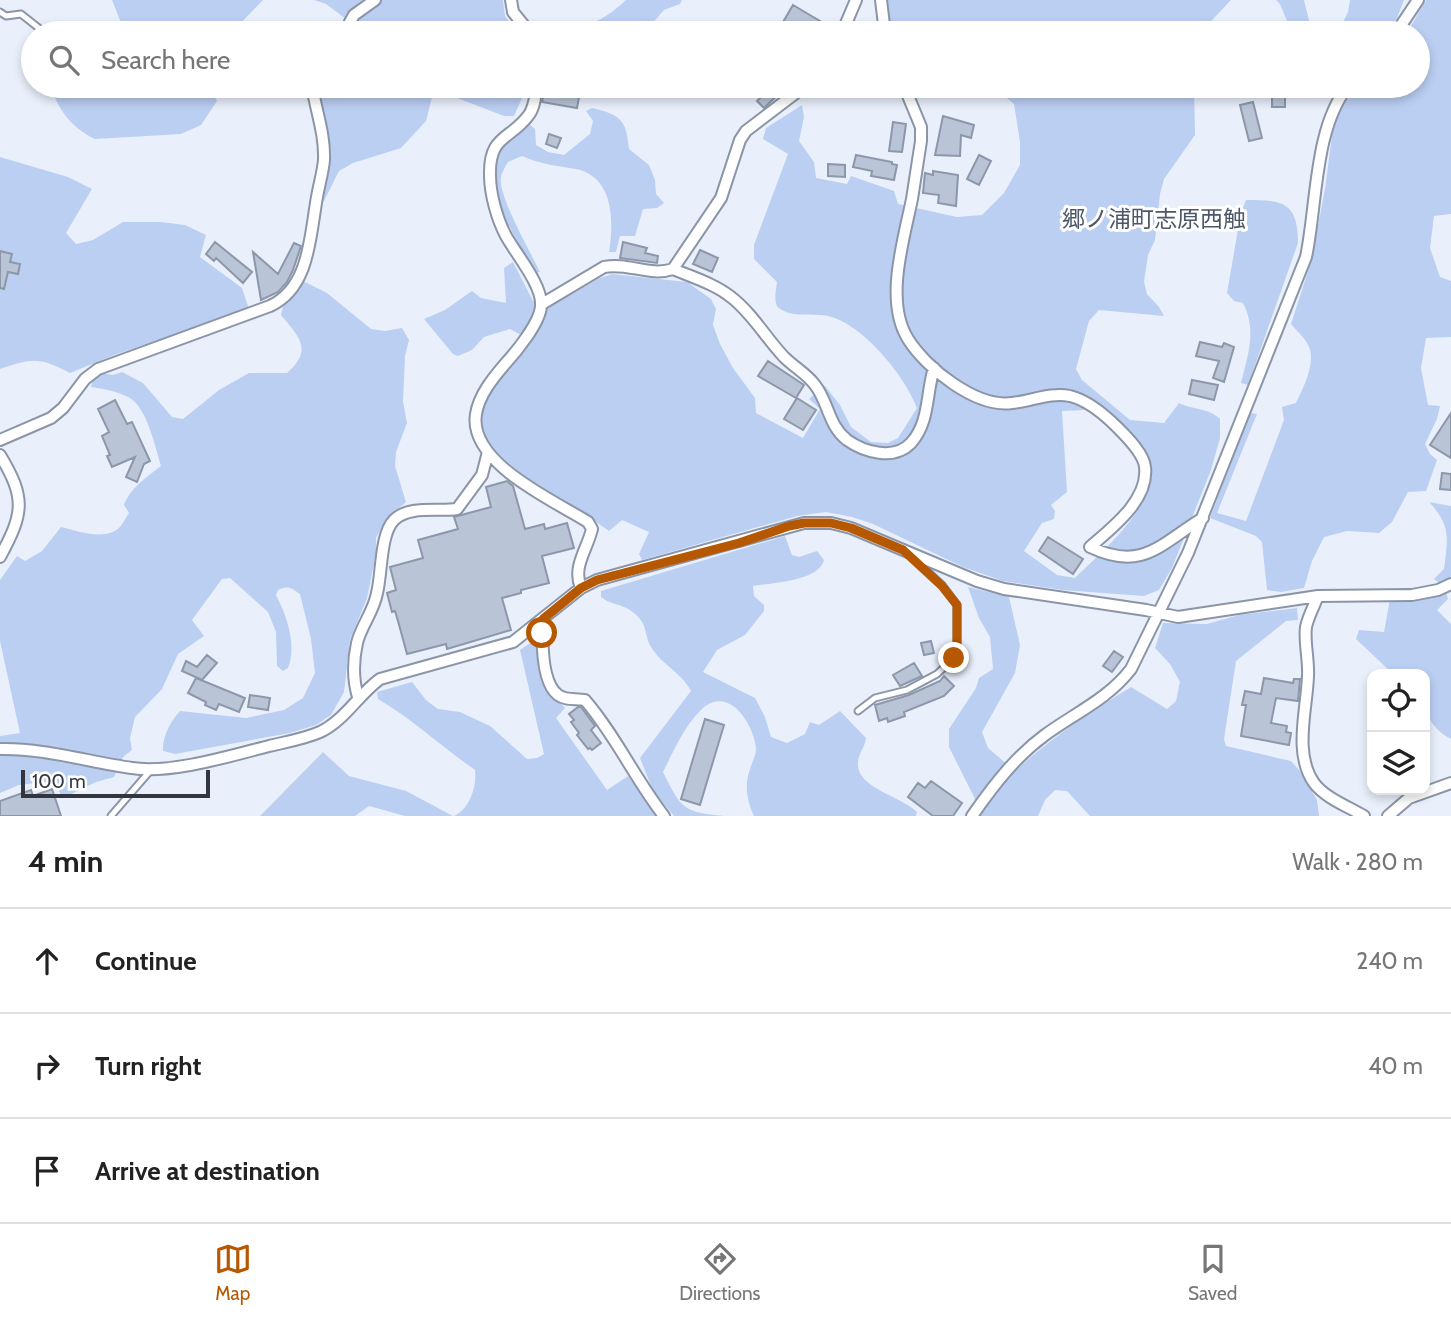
<!DOCTYPE html>
<meta charset="utf-8">
<style>
body{margin:0;font-family:Cabin,"Noto Sans JP",sans-serif;background:#f2f2f2;color:#222}
.controls{position:absolute;right:21px;bottom:21px;display:grid;overflow:hidden;border-radius:14px;box-shadow:0 4px 10px #0003}
.controls button{width:63px;height:63px;display:grid;place-items:center;padding:0;border:0;border-bottom:2px solid #e0e0e0;background:#fff;color:#222;font:35px sans-serif}
.scale{position:absolute;left:21px;bottom:18px;width:189px;box-sizing:border-box;padding-left:7px;border:4px solid #32363e;border-top:0;font-size:19px;line-height:24px;white-space:nowrap;color:#32363e;-webkit-text-stroke:5px #fff;paint-order:stroke}
.stop{position:absolute;width:21px;height:21px;margin:-16px;border:5px solid #b55801;border-radius:50%;background:#fff}
.stop.end{background:#b55801;border-color:#fff;box-shadow:0 2px 7px #0008}
.list{margin:0;padding:0;list-style:none}
h2{display:flex;justify-content:space-between;align-items:center;height:91px;margin:0;padding:0 28px;font-size:30px}
h2 small{font-size:23px;font-weight:400;color:#767676}
.list li{display:grid;grid-template-columns:46px 1fr auto;gap:21px;align-items:center;box-sizing:border-box;height:105px;padding:0 28px;border-top:2px solid #e0e0e0}
.list b{display:block;font-size:26px;white-space:nowrap}
.list em{font-size:23px;font-style:normal;color:#767676}
.icon{flex:none;width:38px;height:38px;fill:none;stroke:currentColor;stroke-width:2;stroke-linecap:round;stroke-linejoin:round}
.map{position:relative;flex:none;width:1451px;height:816px;overflow:hidden}
.search{position:absolute;background:#fff;box-shadow:0 4px 10px #0003;left:21px;right:21px;top:21px;height:77px;display:flex;align-items:center;gap:18px;box-sizing:border-box;padding:0 24px;border-radius:38px;color:#767676;font-size:26px}
.sheet{height:406px;background:#fff}
nav{display:flex;justify-content:space-around;align-items:center;box-sizing:border-box;height:98px;border-top:2px solid #e0e0e0;background:#fff;font-size:19px;color:#767676}
nav a{display:grid;justify-items:center;gap:4px}
nav .on{color:#b55801}
.map>svg:first-child{display:block}
</style>
<div class="map">
<svg width="1451" height="816" viewBox="0 0 1451 816">
<rect width="100%" height="100%" fill="#e9f0fc"/>
<path fill="#bbcff3" fill-rule="evenodd" d="M112,0h151l-32,33h-106z
M314,0h189l2,16 12,17h-33l-50,-11 -15,4 -4,7h-62l1,-8 -28,-21z
M626,0h56l-2,4 -16,6 -20,23h-105v-12c38,12 59,5 87,-21z
M886,0h345l-31,33h-307z
M1276,0h28l8,33h-20l-12,-29z
M1350,0h54l-7,18 -10,15h-49l10,-21z
M1426,0h25v214l-17,2 -4,32 10,29 11,4v56l-25,1 -5,30 7,37 12,1 -3,13 -12,25 5,10 7,6 -11,31 -18,1 -16,30 -13,11 -32,-2 -23,6 -12,24 -8,27 -23,4 -14,-2 -5,-48 -6,-6 -46,-18 40,-105 7,1 -40,99 29,8 38,-101 -2,-13 14,-4c7,-15 20,-39 13,-56 -3,-8 -12,-16 -18,-23l20,-62 14,-73 7,-54 7,-23 18,-26h61v-53h-11z
M51,86h159l7,15 -16,24 -20,9 -86,5c-22,-10 -38,-30 -44,-53z
M318,86h202l2,12 -8,18h-10l-52,-20 -20,1 -6,24 -25,27 -48,15 -14,8 -15,30h-5l9,-38 1,-20z
M930,86h264l1,49 -31,44 -4,15 -5,46 -7,15 -4,27 3,12 12,13 5,9 -65,-6 -10,11 -13,48 6,11 48,40 34,3 15,-20c14,7 30,5 41,16v19l-9,32 -39,98 -13,22 -15,6 -81,-6 -60,-9 -40,-14 -90,-43 -21,-7 -26,-5 -29,4 -155,44 -3,-6 10,-22 -27,-12 -13,11c-33,-25 -143,-74 -127,-126 7,-20 36,-46 48,-65l-20,-11 -26,8 -12,13 -14,6 -5,-2 -29,-35 21,-9 27,-19 9,7 25,5 -2,-35 9,-6 20,39 13,8 54,-31 12,-4 75,8 24,17 5,10 -3,16 7,19 13,24 22,30 1,15 47,25 17,-29 -11,-10 16,-13 15,19 11,22 20,15 17,1 10,-5 19,-30c-12,-32 -54,-84 -89,-92 -14,-3 -37,2 -49,-8 -6,-4 -3,-19 -2,-26l-23,-23v-14l34,-91 -25,-15 3,-11 36,-23 2,12 -5,24 15,21 2,16 31,6 4,-8 43,15 4,13 59,13 25,-2 22,-22 16,-28v-23l-6,-38 -13,-11zM1090,400c16,15 49,38 58,57 18,42 -47,95 -73,121l-18,-3 -33,-24 18,-28 12,-4 1,-8 -4,-6 16,-13 -5,-81 23,-1z
M592,108c29,7 34,11 37,41l20,16 6,15 1,14 8,9 -7,5 -14,1 -8,27h-15l-4,16h-7c5,-31 5,-75 -33,-83 -19,-3 -36,-5 -54,-13l-14,6c-3,5 -6,10 -7,15 -4,17 30,76 39,95l-5,1c-25,-44 -73,-116 -6,-149l6,5 1,16 12,7 16,3 26,-21 3,-13 -7,-10z
M0,157l68,20 24,12 -26,44 10,11 17,-4 30,-18h38l24,3 21,10 -6,22 42,31 7,21 -135,46 -44,18c-31,-16 -37,-15 -70,-4z
M1246,200c37,0 52,2 52,43l-50,142 -7,-2c7,-28 16,-53 2,-80l-9,-2 -7,-8 14,-81z
M303,281l24,12 44,36 14,2 17,-3 7,12 -4,16 -2,45 4,22 -11,29 -1,14 11,36 -20,17 -10,19v16l-9,44 -17,42 -6,52 -13,23 -15,10 -26,8 -115,21 -12,-3c-1,-15 8,-30 17,-40l66,7 38,-8 19,-12 12,-25 -4,-34 -11,-45c-9,-6 -12,-9 -22,-4l-2,5c11,21 21,50 12,73l-5,3 -6,-5 -1,-34 -8,-20 -38,-34 -8,1 -30,41 12,16 -26,18 -16,35 -27,28 -5,21 2,12 -9,7 -9,20 -18,5 -33,16 -10,-17 -34,4 -19,8v-57l20,-3 -20,-92v-61l17,-24 8,5 17,-10 19,-24c17,4 43,14 58,1 4,-4 7,-11 10,-15l-5,-8c6,-17 23,-28 37,-39 -6,-19 -14,-60 -33,-69 -11,-6 -25,-8 -37,-10l2,-8 9,-6 11,2 9,-3 21,11 29,34 11,2 36,-29 30,-17h38c26,-23 13,-35 -6,-58l2,-8z
M1429,502l22,4v71l-10,7 -7,-5 10,-10c4,-32 7,-43 -15,-67z
M785,536l7,19 7,2 18,-6 7,9c-5,21 -52,23 -71,26l1,10 10,9v6l-19,24 -28,15 -14,22 52,26 10,19 6,20 16,6 18,-9 5,-12 9,3 21,-14 26,27c-1,10 -9,17 -8,27 0,23 44,32 59,47l-1,4h-162c-7,-15 -10,-31 -4,-47 2,-7 6,-13 6,-21 -3,-26 -29,-65 -56,-37 -16,16 -27,41 -37,61 18,36 19,40 61,44h-50l-21,-25 -13,-33 51,-67c-9,-18 -29,-26 -40,-44 -8,-15 -2,-24 -21,-37 -9,-6 -21,-6 -29,-13v-6z
M968,587l41,10 11,48 -5,28 -33,59 6,16 27,23c36,-33 75,-59 116,-84l36,22 9,-8 4,-19 -10,-18 -15,-16 8,-25 44,1 32,-9 58,-7 1,12 -12,1 -50,40 -12,78 2,7 65,15 9,10 17,29 2,16h-229l-23,-25 -12,-1 -10,10 -7,16h-58l-6,-19 -25,-50v-18l27,-41 3,-10 14,-9 -3,-32 -11,-19z
M1446,592l2,7 -11,11 14,14v115c-29,-16 -26,-36 -26,-65h-32l-37,-35 3,-9 25,2 6,-33z
M536,639l8,45 21,24 -9,10 51,72 21,-14 29,40h-203c16,-7 23,-30 21,-46 -32,-22 -64,-52 -97,-71l-1,-7 35,-10 14,18 12,9 22,3 30,14 37,33 10,-1 7,-4 -24,-104z
M323,752l26,24 57,15 47,25h-48l-36,-10 -14,10h-95z"/>
<path fill="#b9c4d7" stroke="#8d97aa" stroke-width="2" d="M793,5l42,25 -1,3h-48l-7,-4z
M545,86h36l-4,22 -35,-6z
M772,86h15l-23,22 -7,-7z
M1272,86h13v21h-13z
M1253,102l9,36 -13,3 -9,-36z
M943,116l31,9 -3,13 -10,-3 -1,21 -25,-1z
M893,122l13,2 -4,28 -13,-1z
M549,134l12,4 -4,10 -11,-4z
M856,155l36,7v2l5,1 -3,15 -23,-4 1,-5 -19,-4z
M979,155l12,6 -12,24 -12,-6z
M828,164l17,1v12l-17,-1z
M933,171l25,4 -2,31 -18,-3 1,-8 -16,-2 2,-20 8,2z
M215,242l37,30 -9,11 -27,-25 -2,3 -8,-7z
M623,242l24,6 -2,5 13,3 -1,7 -37,-5z
M294,243l7,3 -8,24 -6,12 -9,10 -17,8 -8,-48 25,22z
M700,250l18,8 -6,14 -19,-8z
M0,251l12,3 -2,8 10,2 -2,10 -10,-2 -4,17 -4,-1z
M1200,342l22,5 2,-4 10,4 -10,35 -11,-4 6,-17 -23,-5z
M768,361l36,24 -8,13 -38,-22z
M1192,380l26,5 -4,15 -25,-6z
M797,398l19,12 -13,20 -19,-11z
M115,400l12,24 5,-2 18,39 -6,3 -7,18 -11,-5 9,-20 -23,10 -5,-11 3,-1 -8,-19 7,-4 -11,-23z
M1451,413v45l-21,-13z
M1442,473l9,1v16l-11,-1z
M507,481l6,5 12,43 19,-5 1,5 22,-6 7,25 -32,8 7,27 -28,7v3l-19,5 9,32 -64,19 -1,-5 -39,10 -9,-33 -3,-10 -3,1 -5,-19 9,-3 -6,-23 33,-9 -5,-18 40,-11 -4,-12 37,-10 -5,-20z
M1048,537l35,22 -10,15 -34,-23z
M931,641l3,12 -10,2 -3,-12z
M1114,651l9,6 -11,15 -9,-6z
M207,655l10,8 -15,17 -20,-9 4,-10 11,6z
M914,663l8,13 -22,10 -7,-11z
M944,676l10,10 -10,10 -40,16 1,4 -17,6 -1,-4 -8,3 -4,-16 34,-10 31,-14z
M196,678l49,20 -6,14 -20,-8 -3,6 -11,-5 1,-3 -18,-9z
M1264,678l29,5 1,-4h6l-2,22 -22,-3 -5,25 16,3 -1,6 5,1 -2,12 -48,-9 5,-31h-4l3,-14 16,3z
M250,695l20,3 -2,12 -20,-3z
M578,707h3l14,19 -4,4 10,13 -9,7 -2,-2 -2,1 -11,-14 2,-2 -8,-11 3,-2 -5,-6z
M705,719l19,6 -24,80 -19,-6z
M931,781l31,22 -9,13h-20l-25,-19 10,-14 7,5z
M52,789l9,27h-61v-15l31,-11 2,6z"/>
<g fill="none" stroke-linecap="round" stroke-linejoin="round">
<g stroke="#8b95a7" stroke-width="9">
<path id="lane" d="M0,12l6,4 15,-2 24,19
M858,711l17,-13 32,-8 30,-16 17,-16 3,-10v-43l-15,-20 -30,-28
M111,816l39,-45"/>
</g>
<g stroke="#8b95a7" stroke-width="14">
<path id="street" d="M511,0l2,12 17,21
M881,0l4,33
M344,33l10,-18 21,-15
M842,33l14,-33
M1396,33l22,-33
M537,86c-2,9 -2,22 -9,30 -18,24 -39,19 -38,59 0,19 7,44 16,61 10,18 37,50 35,70 -1,17 -25,46 -36,58 -12,14 -26,31 -29,50 -8,49 79,87 112,108l4,7c-5,21 -20,38 -11,59
M904,86l17,41v14c-3,19 -6,39 -9,58 -8,40 -28,102 -4,140 18,29 68,69 104,64 20,-2 38,-11 58,-7 17,4 36,20 48,32 9,9 26,26 27,39 4,33 -33,61 -55,80 53,25 70,-3 113,-29
M673,269c19,8 42,15 58,28 21,16 35,41 53,60 10,10 23,17 31,28 14,18 13,40 32,55 17,12 47,21 64,3 19,-21 15,-50 23,-75
M542,304l62,-37c24,-5 46,10 69,2l48,-71 19,-58 6,-9 59,-45
M0,440l51,-22 12,-10 22,-29 13,-10 172,-63c40,-18 40,-71 47,-109 2,-12 6,-25 7,-37 1,-26 -8,-49 -12,-74
M0,455c26,43 24,58 0,102
M1318,596c-4,10 -10,21 -12,31 -2,15 3,33 2,49 -1,33 -15,77 6,107 11,15 35,24 50,33
M543,619c-1,20 -2,63 15,76 8,6 19,3 27,5 31,36 50,79 79,116
M358,697c-5,-17 -5,-36 -1,-54 4,-17 17,-32 20,-50 5,-19 3,-59 17,-73 15,-15 45,-8 63,-11l25,-34 6,-23
M0,749c44,-1 89,13 132,19 39,6 98,-12 137,-22 17,-4 35,-7 51,-14 24,-11 39,-38 60,-53l133,-37 68,-54 16,-8 207,-57h27l20,5 126,53 27,8 142,21 32,7 140,-21 94,-1 26,-5 13,-6
M972,816c21,-30 43,-59 73,-81 30,-22 63,-36 86,-66l57,-116 118,-296c11,-52 8,-129 42,-171
M1388,816l21,-18 42,-15"/>
</g>
<use href="#lane" stroke="#fff" stroke-width="5"/>
<use href="#street" stroke="#fff" stroke-width="10"/>
</g>
<g fill="none" stroke-linecap="round" stroke-linejoin="round">
<path stroke="#b55801" stroke-width="9" d="M542,633l1,-14 38,-31 16,-8 142,-37 50,-17 15,-3h27l20,5 52,22 39,36 15,19v43l-3,10"/>
</g>
<g text-anchor="middle" dominant-baseline="central" stroke-width="6" stroke-linejoin="round" paint-order="stroke">
<g font-size="23" fill="#4e5768" stroke="#fff">
<text x="1154" y="219">郷ノ浦町志原西触</text>
</g>
</g>
</svg>
<div class="controls">
<button><svg class="icon" aria-label="locate" viewBox="0 0 24 24"><circle cx="12" cy="12" r="6"/><path d="M12 2v4M12 18v4M2 12h4M18 12h4"/></svg></button>
<button><svg class="icon" aria-label="layers" viewBox="0 0 24 24"><path d="M12 4l9 5-9 5-9-5zM3 14l9 5 9-5"/></svg></button>
</div>
<div class="scale">100 m</div>
<div class="stop" style="left:542px;top:633px"></div>
<div class="stop end" style="left:954px;top:658px"></div>
<div class="search"><svg class="icon" aria-label="search" viewBox="0 0 24 24"><circle cx="10" cy="10" r="6"/><path d="M15 15l6 6"/></svg>Search here</div>
</div>
<section class="sheet">
<h2>4 min<small>Walk · 280 m</small></h2>
<ul class="list">
<li><svg class="icon" aria-label="ahead" viewBox="0 0 24 24"><path d="M12 20V5M6 11l6-6 6 6"/></svg><div><b>Continue</b></div><em>240 m</em></li>
<li><svg class="icon" aria-label="right" viewBox="0 0 24 24"><path d="M7 20v-9h11M14 6l5 5-5 5"/></svg><div><b>Turn right</b></div><em>40 m</em></li>
<li><svg class="icon" aria-label="arrive" viewBox="0 0 24 24"><path d="M6 21V4h12l-3 4 3 4H6"/></svg><div><b>Arrive at destination</b></div></li>
</ul>
</section>
<nav>
<a class="on"><svg class="icon" aria-label="map" viewBox="0 0 24 24"><path d="M3 6l6-2 6 2 6-2v14l-6 2-6-2-6 2zM9 4v14M15 6v14"/></svg>Map</a>
<a><svg class="icon" aria-label="directions" viewBox="0 0 24 24"><path d="M12 3l9 9-9 9-9-9zM9 14v-3h6M13 9l2 2-2 2"/></svg>Directions</a>
<a><svg class="icon" aria-label="saved" viewBox="0 0 24 24"><path d="M7 4h10v16l-5-4-5 4z"/></svg>Saved</a>
</nav>
